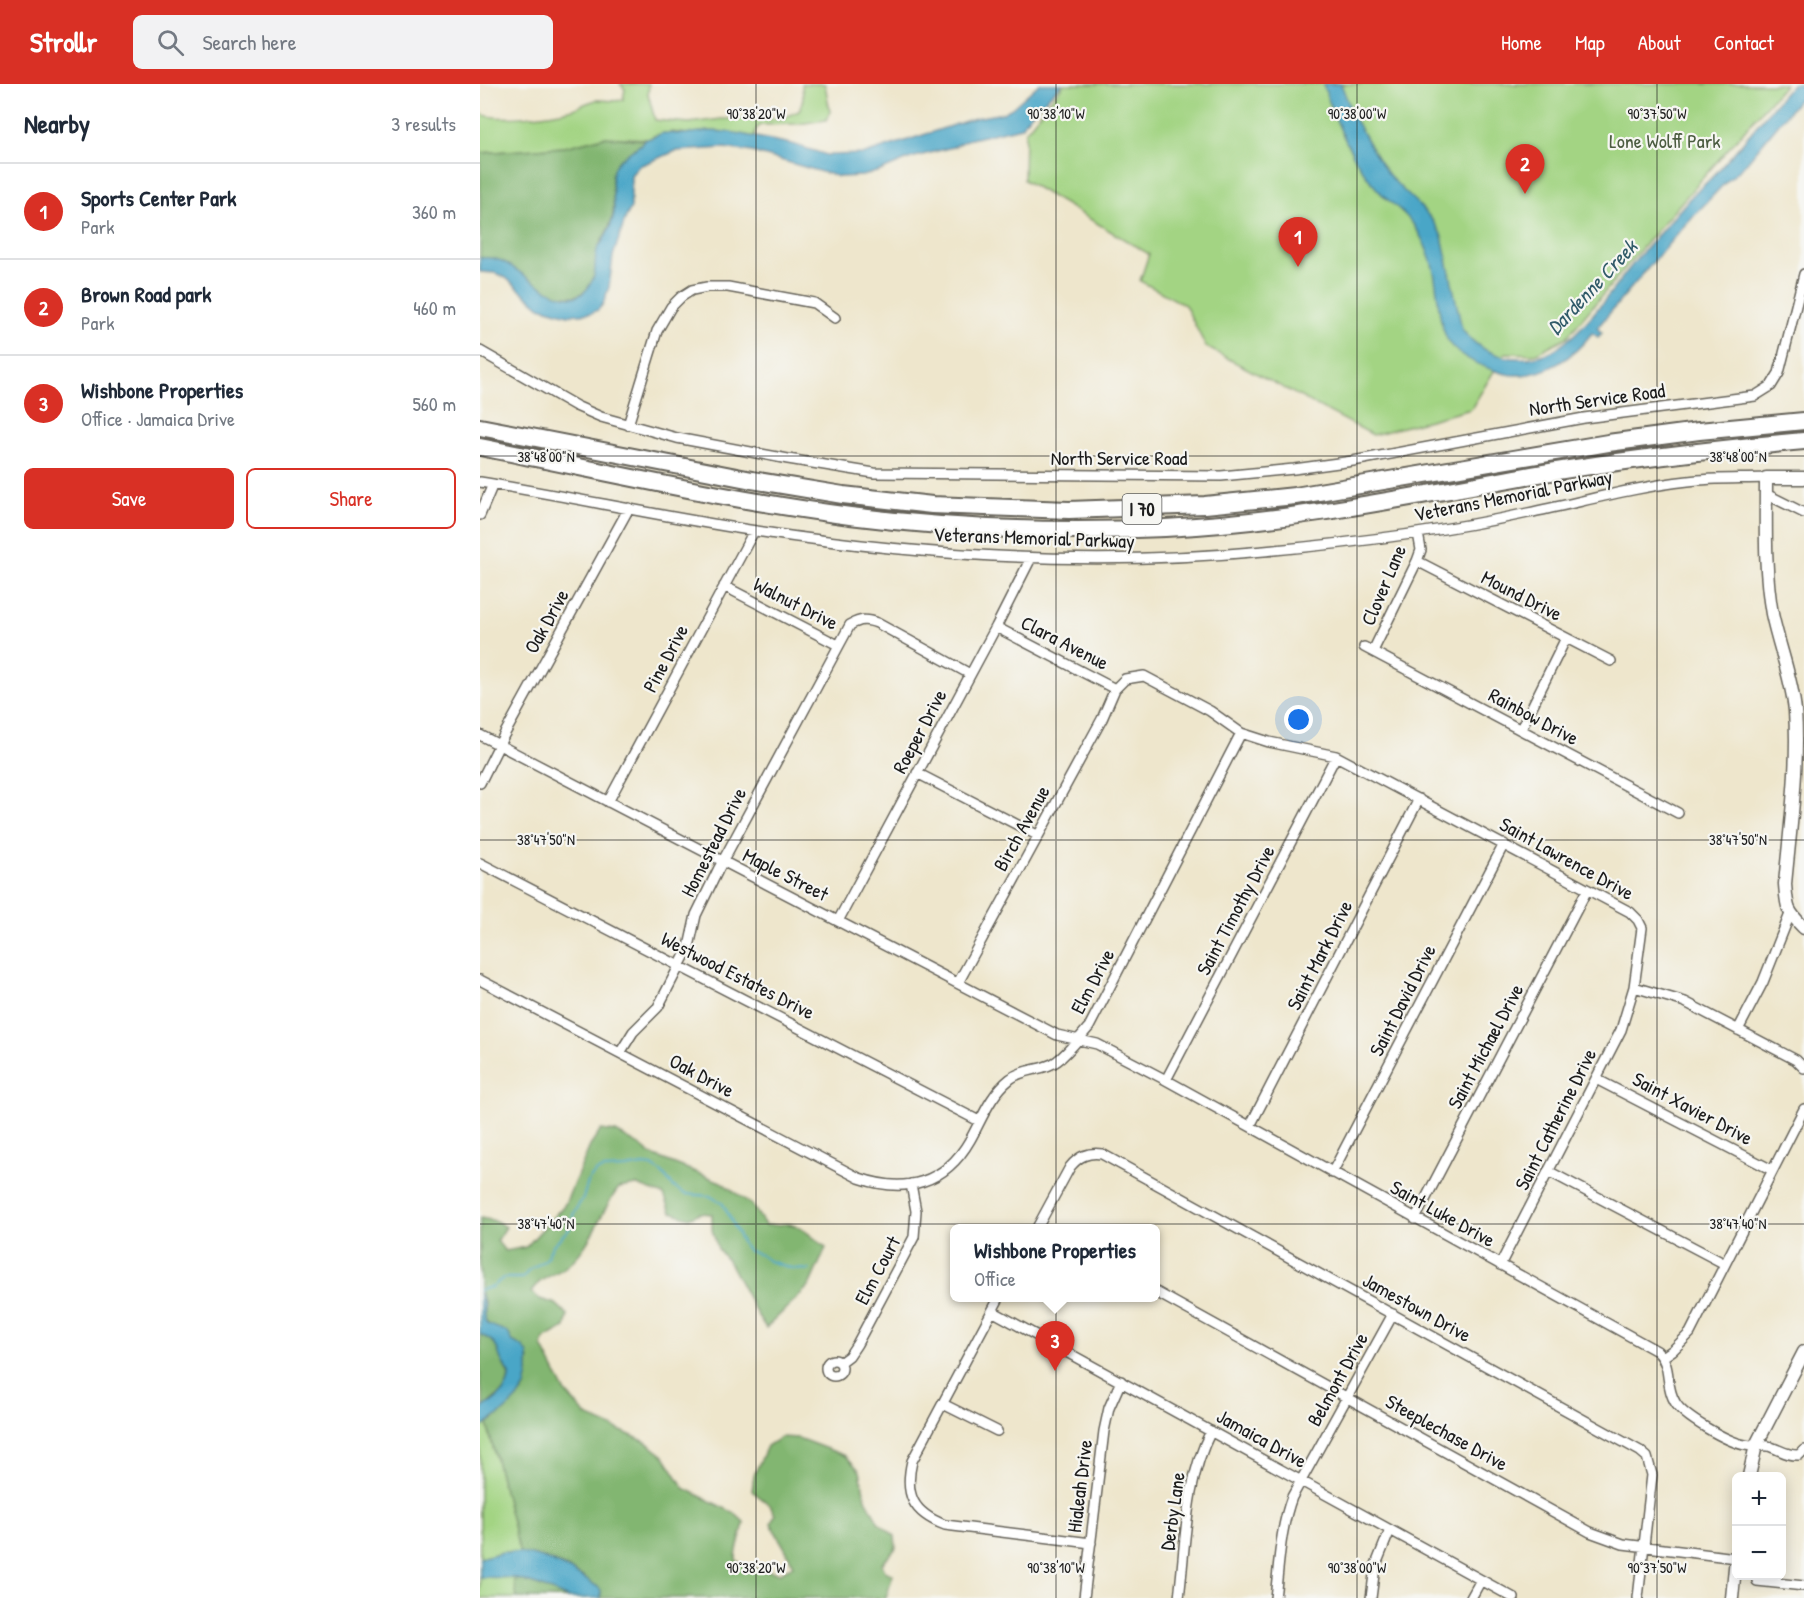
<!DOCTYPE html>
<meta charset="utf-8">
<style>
body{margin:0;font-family:"Patrick Hand",sans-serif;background:#f2f2f3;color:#1f2937}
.controls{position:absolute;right:18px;bottom:18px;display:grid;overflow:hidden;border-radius:9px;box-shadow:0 3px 15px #0003}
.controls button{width:54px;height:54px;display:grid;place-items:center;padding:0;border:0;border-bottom:2px solid #e0e1e3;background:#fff;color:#1f2937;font:30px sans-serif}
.you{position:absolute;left:819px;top:636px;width:21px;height:21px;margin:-15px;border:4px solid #fff;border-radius:50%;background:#1a73e8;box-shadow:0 0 0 9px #1a73e833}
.badge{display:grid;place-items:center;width:39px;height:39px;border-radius:50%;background:#d93025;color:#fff;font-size:20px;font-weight:700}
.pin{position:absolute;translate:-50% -50px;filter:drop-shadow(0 2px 3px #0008)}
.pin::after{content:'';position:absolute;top:32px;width:21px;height:18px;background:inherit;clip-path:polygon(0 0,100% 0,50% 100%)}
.popup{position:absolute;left:470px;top:1140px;width:210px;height:78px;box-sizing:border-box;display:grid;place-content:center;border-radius:9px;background:#fff;filter:drop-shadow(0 2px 4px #0005);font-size:20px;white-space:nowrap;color:#747a83}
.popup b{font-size:22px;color:#1f2937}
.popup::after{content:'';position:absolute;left:50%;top:100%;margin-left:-12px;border:12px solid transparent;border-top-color:#fff}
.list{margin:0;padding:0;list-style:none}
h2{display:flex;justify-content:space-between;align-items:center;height:78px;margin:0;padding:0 24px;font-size:26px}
h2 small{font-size:20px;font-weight:400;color:#747a83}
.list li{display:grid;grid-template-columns:39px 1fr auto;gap:18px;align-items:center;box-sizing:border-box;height:96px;padding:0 24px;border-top:2px solid #e0e1e3}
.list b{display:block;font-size:22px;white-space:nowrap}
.list p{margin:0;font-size:20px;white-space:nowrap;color:#747a83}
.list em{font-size:20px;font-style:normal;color:#747a83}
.actions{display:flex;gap:12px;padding:18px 24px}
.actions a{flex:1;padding:14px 0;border:2px solid #d93025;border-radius:9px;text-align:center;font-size:21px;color:#d93025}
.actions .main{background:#d93025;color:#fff}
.icon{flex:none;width:33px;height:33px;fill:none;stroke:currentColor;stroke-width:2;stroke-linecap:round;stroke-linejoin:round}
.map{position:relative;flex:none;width:1324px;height:1514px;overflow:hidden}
header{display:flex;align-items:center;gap:36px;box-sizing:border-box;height:84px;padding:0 30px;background:#d93025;color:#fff}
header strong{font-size:28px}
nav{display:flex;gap:33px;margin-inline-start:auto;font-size:21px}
.search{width:420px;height:54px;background:#f2f2f3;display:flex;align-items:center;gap:15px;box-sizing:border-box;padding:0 21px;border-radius:9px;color:#747a83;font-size:22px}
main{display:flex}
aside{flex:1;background:#fff}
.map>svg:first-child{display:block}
</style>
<header>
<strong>Strollr</strong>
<div class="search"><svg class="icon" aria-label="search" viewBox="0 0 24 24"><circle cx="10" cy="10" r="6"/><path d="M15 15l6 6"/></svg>Search here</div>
<nav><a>Home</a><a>Map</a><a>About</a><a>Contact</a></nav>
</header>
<main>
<aside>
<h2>Nearby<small>3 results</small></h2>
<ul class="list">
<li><span class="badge">1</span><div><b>Sports Center Park</b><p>Park</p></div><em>360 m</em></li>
<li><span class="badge">2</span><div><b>Brown Road park</b><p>Park</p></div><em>460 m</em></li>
<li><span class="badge">3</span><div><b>Wishbone Properties</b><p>Office · Jamaica Drive</p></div><em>560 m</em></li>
</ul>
<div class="actions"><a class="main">Save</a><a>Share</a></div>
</aside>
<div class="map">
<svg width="1324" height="1514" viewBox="0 0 1324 1514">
<rect width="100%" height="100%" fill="#f6f6f2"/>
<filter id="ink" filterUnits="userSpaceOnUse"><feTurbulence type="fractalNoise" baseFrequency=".0167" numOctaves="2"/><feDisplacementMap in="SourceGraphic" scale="12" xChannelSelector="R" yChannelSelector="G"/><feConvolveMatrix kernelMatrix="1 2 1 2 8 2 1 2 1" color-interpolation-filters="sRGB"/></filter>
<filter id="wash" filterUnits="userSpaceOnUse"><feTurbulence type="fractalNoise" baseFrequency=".008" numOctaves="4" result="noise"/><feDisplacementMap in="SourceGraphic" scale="24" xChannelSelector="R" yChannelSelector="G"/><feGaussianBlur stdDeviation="1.35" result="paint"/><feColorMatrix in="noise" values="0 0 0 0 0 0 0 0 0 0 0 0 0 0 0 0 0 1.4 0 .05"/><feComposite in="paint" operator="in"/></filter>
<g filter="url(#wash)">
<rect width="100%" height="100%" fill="#eee6cc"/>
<path fill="#a3d483" stroke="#607850" stroke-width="1.5" d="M140,0h29l-1,10 7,26 34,3 33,-4h58l19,-8 4,-12 -1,-15h23l5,28 -4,8 -28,4 -37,1 -5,4 -2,8 -24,-5 -22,-1 -19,3 -17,-2 -19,4 -4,3 -45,-2 -39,10 -85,6v-40c15,10 75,1 93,-4 8,-3 18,-9 26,-9 9,0 15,2 24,0l2,-11z
M584,0h721l-127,145 -91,108 -32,17 -30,-1 -34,56 -98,26 -167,-88 -21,-42 -45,-24 9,-27 -125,-74 1,-48z
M7,1340l33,129 -17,-1 -23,6v-130z
M0,1482l107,32h-107z"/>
<path fill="#82b671" stroke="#4f6946" stroke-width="1.5" d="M124,53l41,3c-10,12 -25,16 -32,32 -3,9 2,30 0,41 -1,13 -9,22 -14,33 -3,6 -2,16 -3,23 -1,17 -13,29 -30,27 -33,-2 -50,-39 -86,-38v-105l85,-6z
M121,1046l15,2 25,14 11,9 69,27 31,23 13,20c9,2 18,-2 24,-1 13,2 27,16 37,24l-17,38 -43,42 -8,-12 -28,-52 -12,-15 -6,-19v-16l-12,-1 -11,5 -18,-6 -7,-17 -27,-10 -18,3c-21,25 -27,61 -55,80 -13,9 -25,10 -33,24l9,7 16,5 12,11 -3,12 -21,12 -2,7 24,47 21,23 59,26 18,14 20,32 50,25 10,9c-2,14 -8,24 -8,38l10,7 34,6 13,-7c-5,-16 -15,-27 -22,-43l4,-8 -5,-10 -18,-14 2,-16 13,-29 14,-9 17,1 48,18 14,15 5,26 14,26 16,13 1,12 -14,16 3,7 8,4 -7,23h-285c-1,-16 -41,-35 -57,-40 -7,-3 -16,-3 -24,-5l-33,-129 17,-13 19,-20 6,-32 -10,-14 -7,-4c-3,-11 -12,-12 -21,-14l-7,-8v-18l-4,-9v-74l16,3 10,6 -9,14 8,10 21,-4 39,-43 25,-58z
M0,1250l11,4 8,11 1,7 9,20 -3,13 -22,18 -4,-27z
M34,1494l26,8 28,12h-51z"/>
<path fill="#48a6c7" stroke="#326172" stroke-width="1.5" d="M559,0h23l-32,31 -9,12 -54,13 -14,7 -42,11 -31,13 -18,5 -23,1 -87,-25 -28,-4 -48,3 -37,15 -8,9v33l-5,9 -13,39 -4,31 -6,17 -5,6 -7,3 -23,2 -28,-8 -34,-29 -11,-5 -15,-1v-14c8,-1 15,0 22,3 20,9 64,54 85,28 13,-18 5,-21 10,-39 1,-4 5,-7 7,-11 5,-8 8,-17 10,-26 1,-14 -5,-35 0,-46 6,-12 23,-17 31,-27l18,-7 20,1 26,-3 21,1 62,12 35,11 38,-1 110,-36 28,-5 9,-5z
M843,0h18l9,23h-4l1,5 5,3c13,20 23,43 38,61 18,22 39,33 52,60l20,93c20,28 59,37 90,22 31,-16 65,-69 89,-97 16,-18 32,-36 48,-55 7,-8 16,-14 23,-22 28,-30 53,-62 80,-93h12v9l-61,74 -18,16 -42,44 -86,101 5,5 -4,4 -6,-4c-18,24 -46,43 -77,42 -13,0 -27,-7 -39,-12 -10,-5 -23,-12 -28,-22 -13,-26 -8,-54 -17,-80 -4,-12 -11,-27 -18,-37 -10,-14 -25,-22 -36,-35 -26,-29 -42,-68 -54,-105z
M0,1208c7,15 0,19 7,32l21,8 4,9 11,6 5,7v19l-3,14 -9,13 -12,11 -24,17v-19c12,-6 31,-19 29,-35 -2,-6 -7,-11 -9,-17 -5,-16 -5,-15 -20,-23z
M23,1468c36,-1 66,16 95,35l3,3v8h-33l-28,-12 -26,-8 -34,-1v-19z"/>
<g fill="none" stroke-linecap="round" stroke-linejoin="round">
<path stroke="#48a6c7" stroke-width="2" d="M0,1206l12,-3 11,-9h20l5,-7 17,-11 8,-15 17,-17 4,-16 9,-14 6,-19 8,-8 8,-2 21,-1 17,-3 9,1 9,6 14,16 10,6 25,2 13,8 21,42 5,5 12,4 8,6 22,7 18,2"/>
</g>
</g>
<g filter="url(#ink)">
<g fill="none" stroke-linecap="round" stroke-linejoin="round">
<g stroke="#66635a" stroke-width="12">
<path id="minor" d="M0,267l96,55 25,11 76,21 111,21 86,14 347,3 73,-7 59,-8 231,-43 171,-22 16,-10 8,-13 25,-99
M148,341l29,-94 14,-24 10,-10 11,-7 15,-3h21l86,16 21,15
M0,398c92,15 184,35 276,49 168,26 338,36 508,20 88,-8 178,-19 264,-38 54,-11 106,-26 160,-32 26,-3 53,-2 78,-3
M1286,410l38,19
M0,431l13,-31
M937,477l194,100
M244,502l114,59
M516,543l119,62
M884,563l314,166
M893,567l44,-90 4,-11 -3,-17
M1041,645l45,-91
M0,651l577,300 40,9 69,36 491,271c16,15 7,33 18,51 8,15 53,40 70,43 7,2 16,0 23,1 11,3 19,10 31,9l5,-5
M437,689l120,62
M0,699l24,-48 125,-227
M128,718l146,-271
M0,779l499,258
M358,837l158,-294 35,-69
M0,896l379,198c46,16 86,6 111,-38 12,-21 20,-45 40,-61 14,-11 34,-8 47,-18 12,-9 22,-23 32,-34l152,-294
M478,899l144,-264 13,-30 10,-10 19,-3 66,35 31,22 28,9 67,14 294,156 8,8 4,8 -8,59 -13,43 -121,235
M1154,903l51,15 111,58 8,8
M1258,946l25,-48 27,-68
M140,969l13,-21 25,-25 31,-60 7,-32 22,-45 132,-245c11,-6 16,-6 27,-2l93,51
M1116,995l176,91
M686,996l170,-324
M770,1042l169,-327
M1068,1087l177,93
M852,1089l172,-329
M935,1135l172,-329
M557,1144l33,-61c9,-11 18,-15 32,-13l538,297 7,6 5,18 -14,123
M676,1208l434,240 33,12 113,14
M519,1214l-87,163c-8,34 1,52 33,64l146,18
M512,1227l522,287
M1183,1273l10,-7 17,-17 114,-224
M346 1284a8 8 0 1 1 16 0a8 8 0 1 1-16 0Z
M361,1278l8,-6 8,-12 57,-107 2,-26 -5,-27
M463,1320l54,27
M1277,1497l47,5
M604,1514l20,-167 5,-23 12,-27
M699,1514c7,-56 6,-117 32,-167
M795,1514c4,-33 5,-69 17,-101l101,-183
M891,1514l4,-31 15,-37
M991,1514l10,-18"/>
</g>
<g stroke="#66635a" stroke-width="15">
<path id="tertiary" d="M1324,394h-38c0,45 -2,91 6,136 7,33 20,64 23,97 4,54 -5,119 -10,173 2,24 1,26 19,44
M1269,1392l7,-31 48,-93
M1252,1514l4,-40"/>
</g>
<g stroke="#66635a" stroke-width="20">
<path id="motorway" d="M0,343l272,53 91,15 89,10 137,5 136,-5 90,-9 313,-53 91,-12 105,-10
M0,363c123,24 246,53 370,69 104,13 210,17 315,12 128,-6 253,-33 379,-55 86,-14 173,-24 260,-32"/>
</g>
<use href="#minor" stroke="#fff" stroke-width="9"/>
<use href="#tertiary" stroke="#fff" stroke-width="12"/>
<use href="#motorway" stroke="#fff" stroke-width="16"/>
</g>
</g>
<path fill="none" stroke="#1c1c1c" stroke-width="1.5" stroke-opacity="0.45" d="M276,0v1514M576,0v1514M877,0v1514M1177,0v1514M0,372h1324M0,756h1324M0,1140h1324"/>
<g text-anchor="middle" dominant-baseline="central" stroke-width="4.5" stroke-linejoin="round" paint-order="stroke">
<rect fill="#f6f6f2" stroke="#5d5d5c" stroke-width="1.5" x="642.5" y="410" width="39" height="30" rx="4.5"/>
<g font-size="18" font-weight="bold" fill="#1c1c1c">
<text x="662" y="425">I 70</text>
</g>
<g font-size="20" fill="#4b5c40" stroke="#f6f6f2">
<text x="1185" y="56">Lone Wolff Park</text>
</g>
<g font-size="20" fill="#1c1c1c" stroke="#f6f6f2">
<text transform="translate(1117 315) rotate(-8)">North Service Road</text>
<text x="639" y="373">North Service Road</text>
<text transform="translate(1033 411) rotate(-11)">Veterans Memorial Parkway</text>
<text transform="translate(554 453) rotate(2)">Veterans Memorial Parkway</text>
<text transform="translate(903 501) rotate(-67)">Clover Lane</text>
<text transform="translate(1042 511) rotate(27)">Mound Drive</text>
<text transform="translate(316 519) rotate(27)">Walnut Drive</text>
<text transform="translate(66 537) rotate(-61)">Oak Drive</text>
<text transform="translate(585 558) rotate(27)">Clara Avenue</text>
<text transform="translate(185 574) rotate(-62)">Pine Drive</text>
<text transform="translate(1054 632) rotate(28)">Rainbow Drive</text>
<text transform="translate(439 647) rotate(-62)">Roeper Drive</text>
<text transform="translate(541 744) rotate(-61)">Birch Avenue</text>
<text transform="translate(233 758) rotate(-63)">Homestead Drive</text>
<text transform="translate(1087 774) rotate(29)">Saint Lawrence Drive</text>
<text transform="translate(306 790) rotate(27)">Maple Street</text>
<text transform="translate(755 826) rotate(-62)">Saint Timothy Drive</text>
<text transform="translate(839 871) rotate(-63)">Saint Mark Drive</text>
<text transform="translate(258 891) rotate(27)">Westwood Estates Drive</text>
<text transform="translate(612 897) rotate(-62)">Elm Drive</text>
<text transform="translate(922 916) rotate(-63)">Saint David Drive</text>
<text transform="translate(1005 962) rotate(-62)">Saint Michael Drive</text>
<text transform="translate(222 991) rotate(28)">Oak Drive</text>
<text transform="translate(1213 1024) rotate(28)">Saint Xavier Drive</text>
<text transform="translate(1075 1035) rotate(-63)">Saint Catherine Drive</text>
<text transform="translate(963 1129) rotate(29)">Saint Luke Drive</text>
<text transform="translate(397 1186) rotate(-62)">Elm Court</text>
<text transform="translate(937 1223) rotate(29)">Jamestown Drive</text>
<text transform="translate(857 1295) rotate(-61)">Belmont Drive</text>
<text transform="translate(967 1348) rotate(29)">Steeplechase Drive</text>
<text transform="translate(782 1354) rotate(29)">Jamaica Drive</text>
<text transform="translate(599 1402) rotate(-83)">Hialeah Drive</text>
<text transform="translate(692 1427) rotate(-82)">Derby Lane</text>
</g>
<g font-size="21" font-style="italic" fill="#305a69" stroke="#f6f6f2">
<text transform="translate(1112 203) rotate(-47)">Dardenne Creek</text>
</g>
</g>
<g font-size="15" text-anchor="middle" fill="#1c1c1c" stroke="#f6f6f2" stroke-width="4.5" stroke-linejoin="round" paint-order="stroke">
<text x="276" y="35">90°38'20"W</text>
<text x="576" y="35">90°38'10"W</text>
<text x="877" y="35">90°38'00"W</text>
<text x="1177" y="35">90°37'50"W</text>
<text x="66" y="378">38°48'00"N</text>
<text x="1258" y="378">38°48'00"N</text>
<text x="66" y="761">38°47'50"N</text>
<text x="1258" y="761">38°47'50"N</text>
<text x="66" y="1145">38°47'40"N</text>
<text x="1258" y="1145">38°47'40"N</text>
<text x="276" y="1489">90°38'20"W</text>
<text x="576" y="1489">90°38'10"W</text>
<text x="877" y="1489">90°38'00"W</text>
<text x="1177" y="1489">90°37'50"W</text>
</g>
</svg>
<div class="controls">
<button>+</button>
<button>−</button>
</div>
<div class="you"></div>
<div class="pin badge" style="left:818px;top:183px">1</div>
<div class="pin badge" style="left:1045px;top:110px">2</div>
<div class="pin badge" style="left:575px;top:1287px">3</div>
<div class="popup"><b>Wishbone Properties</b>Office</div>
</div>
</main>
